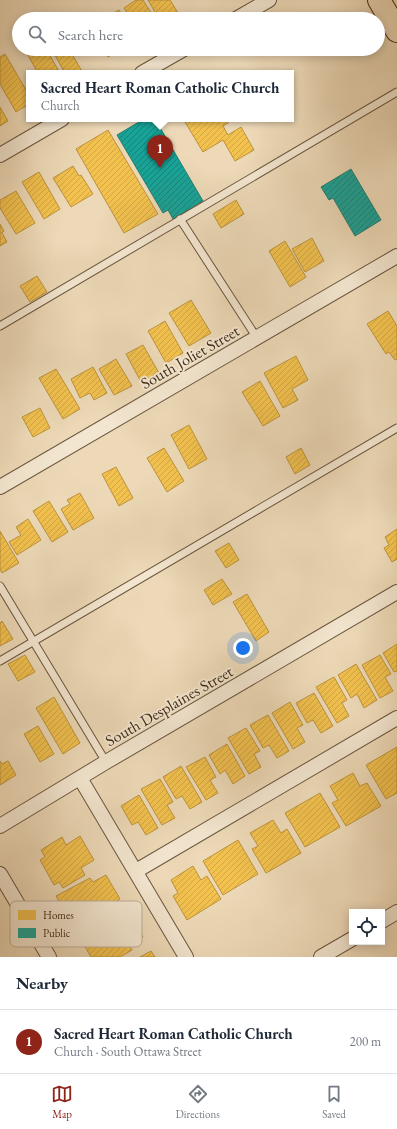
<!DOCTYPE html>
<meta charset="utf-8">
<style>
body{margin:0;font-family:"EB Garamond",serif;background:#f6f6f7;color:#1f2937}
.controls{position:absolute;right:12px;bottom:12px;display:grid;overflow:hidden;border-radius:0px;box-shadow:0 2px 10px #0003}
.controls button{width:36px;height:36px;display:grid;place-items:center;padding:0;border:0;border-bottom:1px solid #e0e1e3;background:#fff;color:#1f2937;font:20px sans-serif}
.you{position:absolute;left:243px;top:648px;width:14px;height:14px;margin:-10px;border:3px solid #fff;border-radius:50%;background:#1a73e8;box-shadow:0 0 0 6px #1a73e833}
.badge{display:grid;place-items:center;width:26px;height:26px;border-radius:50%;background:#8f2418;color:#fff;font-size:13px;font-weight:700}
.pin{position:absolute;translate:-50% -33px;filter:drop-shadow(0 1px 2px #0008)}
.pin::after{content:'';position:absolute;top:21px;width:14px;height:12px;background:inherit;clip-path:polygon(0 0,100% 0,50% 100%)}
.popup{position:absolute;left:26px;top:70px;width:268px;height:52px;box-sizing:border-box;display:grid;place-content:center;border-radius:0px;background:#fff;filter:drop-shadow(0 1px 3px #0005);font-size:13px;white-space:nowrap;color:#747a83}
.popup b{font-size:15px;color:#1f2937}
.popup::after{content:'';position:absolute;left:50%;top:100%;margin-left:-8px;border:8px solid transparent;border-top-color:#fff}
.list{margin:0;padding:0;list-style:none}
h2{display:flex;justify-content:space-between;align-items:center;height:52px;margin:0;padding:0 16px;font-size:17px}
h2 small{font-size:13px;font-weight:400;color:#747a83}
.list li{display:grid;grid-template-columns:26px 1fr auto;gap:12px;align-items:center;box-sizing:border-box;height:64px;padding:0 16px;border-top:1px solid #e0e1e3}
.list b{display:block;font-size:15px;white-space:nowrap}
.list p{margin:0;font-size:13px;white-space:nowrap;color:#747a83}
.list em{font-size:13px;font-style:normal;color:#747a83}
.icon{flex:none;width:22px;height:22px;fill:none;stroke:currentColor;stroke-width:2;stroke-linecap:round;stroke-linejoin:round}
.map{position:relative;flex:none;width:397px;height:957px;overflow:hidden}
.search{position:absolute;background:#fff;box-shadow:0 2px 10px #0003;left:12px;right:12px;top:12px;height:44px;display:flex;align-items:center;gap:10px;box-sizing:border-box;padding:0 14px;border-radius:22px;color:#747a83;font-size:15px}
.sheet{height:116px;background:#fff}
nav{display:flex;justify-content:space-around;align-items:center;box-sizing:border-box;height:56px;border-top:1px solid #e0e1e3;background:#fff;font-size:11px;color:#747a83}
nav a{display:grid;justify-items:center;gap:2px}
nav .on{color:#8f2418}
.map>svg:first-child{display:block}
</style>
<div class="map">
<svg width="397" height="957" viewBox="0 0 397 957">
<defs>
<pattern id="homes-hatch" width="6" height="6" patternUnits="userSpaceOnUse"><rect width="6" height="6" fill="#f2c14e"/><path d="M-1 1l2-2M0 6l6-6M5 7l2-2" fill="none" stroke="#d1a643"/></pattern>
<pattern id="public-hatch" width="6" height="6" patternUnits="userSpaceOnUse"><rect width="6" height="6" fill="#17a398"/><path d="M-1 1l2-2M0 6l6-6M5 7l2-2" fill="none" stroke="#16857b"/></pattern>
</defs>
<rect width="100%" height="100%" fill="#edd9b7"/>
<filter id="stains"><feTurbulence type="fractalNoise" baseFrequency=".005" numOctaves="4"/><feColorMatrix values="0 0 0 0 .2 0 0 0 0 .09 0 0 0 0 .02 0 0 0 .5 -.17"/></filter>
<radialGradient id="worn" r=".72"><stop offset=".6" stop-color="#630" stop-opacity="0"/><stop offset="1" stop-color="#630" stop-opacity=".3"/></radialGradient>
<path fill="url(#homes-hatch)" stroke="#bc933d" d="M136,0h7l12,19h-24l-7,-11z
M148,0h22l10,16 -4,3h-17z
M119,10l5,9h-21z
M26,49h20l14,24h-22l-13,-23z
M55,49h14l14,24h-18l-13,-23z
M94,49h22l2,2 -10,6 -3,-6 -8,4z
M5,54l24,41v9l-13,8 -16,-28v-27z
M0,107l8,14 -8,5z
M190,119h36l2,4 -5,3 5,9 13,-8 13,23 -19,11 -12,-21 -20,12 -18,-30z
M108,130l50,84 -34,19 -48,-84z
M73,166l6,10 2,-1 12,19 -22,13 -18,-29z
M39,172l21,37 -16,10 -22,-37z
M16,191l19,32 -19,11 -16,-26v-8z
M236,200l8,14 -23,14 -8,-14z
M0,224l4,7 -2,2 5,9 -7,4z
M312,238l12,23 -19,11 -13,-23z
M285,241l21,36 -16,10 -21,-36z
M37,276l10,16 -17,10 -10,-16z
M191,300l20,33 -22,13 -20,-33z
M388,311l9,15v33l-2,1 -6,-8 -3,2 -19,-30z
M165,321l18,32 -17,10 -18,-32z
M143,345l16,28 -18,9 -15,-28z
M296,356l12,24 -16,9 6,11 -15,8 -19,-35z
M116,359l16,27 -18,9 -15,-26z
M93,367l14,26 -13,7 -4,-7 -10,5 -9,-19z
M56,369l24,40 -17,10 -24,-41z
M260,381l20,35 -17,10 -21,-34z
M40,408l10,20 -17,9 -11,-20z
M189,425l18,34 -18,10 -18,-34z
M164,448l20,33 -17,11 -20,-34z
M301,448l9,17 -15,9 -9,-17z
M116,467l17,31 -14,8 -17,-32z
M80,493l14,25 -21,12 -12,-21 9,-5 -3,-4z
M49,501l19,31 -16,10 -19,-31z
M28,519l13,21 -24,15 -8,-13 12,-7 -5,-8z
M397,529v30l-5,3 -8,-14 5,-3 -4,-8z
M0,531l19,32 -17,10 -2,-4z
M229,543l10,17 -13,8 -11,-17z
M222,579l10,15 -19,11 -9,-15z
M247,594l22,38 -13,9 -23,-39z
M2,621l11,18 -13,7v-23z
M397,644v27l-3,1 -11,-19z
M25,655l10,17 -17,9 -10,-17z
M380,655l11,19 -6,3 8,14 -13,7 -18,-33z
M356,664l21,36 -13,8 -7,-14 -6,4 -13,-23z
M334,677l13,23 -5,3 7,13 -12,7 -21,-36z
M314,693l19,33 -12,7 -8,-13 -6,3 -11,-20z
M54,697l26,46 -17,11 -27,-46z
M290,702l13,23 -6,3 8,14 -12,7 -21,-36z
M268,715l21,36 -12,7 -8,-13 -6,3 -13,-23z
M38,726l16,28 -14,8 -16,-28z
M246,728l14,23 -6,3 7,13 -12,7 -21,-36z
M227,744l18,32 -12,8 -8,-14 -5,4 -11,-19z
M397,747v46l-11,6 -20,-34z
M205,757l11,20 -6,3 8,13 -12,7 -20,-33z
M0,761l2,3 6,-3 8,14 -16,10z
M181,766l21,36 -12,7 -8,-13 -6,3 -13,-22z
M353,773l7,13 7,-3 14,23 -35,20 -14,-23 6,-3 -8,-14z
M160,779l13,23 -6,3 8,13 -13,7 -21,-36z
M320,793l20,34 -35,20 -20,-34z
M139,795l19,33 -12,7 -8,-13 -6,3 -11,-19z
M273,820l8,13 6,-4 14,24 -35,20 -14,-24 6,-3 -8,-13z
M80,836l14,24 -13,8 4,7 -22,13 -4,-6 -5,3 -14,-25 5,-3 -4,-7 21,-13 4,8z
M238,840l20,34 -35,21 -20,-34z
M193,866l8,14 6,-4 14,23 -34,21 -14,-24 5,-3 -7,-13z
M106,875l14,24 -14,8 3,5 -33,19 -20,-35 34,-18 3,4z
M129,913l14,24 -14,8 3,5 -12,7h-29l-13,-22 34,-19 3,5z
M151,951l4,6h-15z"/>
<path fill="url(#public-hatch)" stroke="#237e71" d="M144,119h11l48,82 -30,18 -5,-9 -5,3 -46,-78z
M351,169l30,51 -26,16 -22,-38 -4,2 -8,-13z"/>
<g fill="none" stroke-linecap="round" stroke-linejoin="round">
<g stroke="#6a553e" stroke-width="9">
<path id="lane" d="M180,219l77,119
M0,326l397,-234
M0,586l106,176
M0,661l397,-233"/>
</g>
<g stroke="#6a553e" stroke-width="16">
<path id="street" d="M236,19l33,-19
M142,73l42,-24
M0,155l62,-36
M0,487l397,-231
M80,778l106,179
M0,826l106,-64 291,-170
M136,871l261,-153
M0,874l49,83
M382,921l15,-9
M321,957l31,-18"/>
</g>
<g stroke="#3f2916" stroke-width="24">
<path id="primary" d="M379,0l18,31"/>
</g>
<use href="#lane" stroke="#f3e6d0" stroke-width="7"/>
<use href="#street" stroke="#f3e6d0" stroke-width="14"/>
<use href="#primary" stroke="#edd9b7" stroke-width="22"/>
</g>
<g text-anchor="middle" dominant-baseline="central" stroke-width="4" stroke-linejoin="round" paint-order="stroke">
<g font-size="16" fill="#3f2916" stroke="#f3e6d0">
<text transform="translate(190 357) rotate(-30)">South Joliet Street</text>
<text transform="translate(169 706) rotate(-30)">South Desplaines Street</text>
</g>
</g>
<rect x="10" y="901" width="132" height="46" rx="6" fill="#f3e6d0" stroke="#bdad98" stroke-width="1"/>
<rect x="18" y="910" width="18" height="10" fill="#f2c14e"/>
<rect x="18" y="928" width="18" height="10" fill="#17a398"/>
<g font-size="11" fill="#3f2916">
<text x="43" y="919">Homes</text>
<text x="43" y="937">Public</text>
</g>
<rect width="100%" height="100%" filter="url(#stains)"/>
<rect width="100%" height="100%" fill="url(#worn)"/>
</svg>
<div class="controls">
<button><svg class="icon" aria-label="locate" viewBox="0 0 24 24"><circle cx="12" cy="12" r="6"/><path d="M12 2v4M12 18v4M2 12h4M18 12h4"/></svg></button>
</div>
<div class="you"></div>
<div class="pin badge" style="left:160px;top:168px">1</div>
<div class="popup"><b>Sacred Heart Roman Catholic Church</b>Church</div>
<div class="search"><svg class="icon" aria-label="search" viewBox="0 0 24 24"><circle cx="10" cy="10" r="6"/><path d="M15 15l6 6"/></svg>Search here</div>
</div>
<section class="sheet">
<h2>Nearby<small></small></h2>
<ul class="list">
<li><span class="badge">1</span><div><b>Sacred Heart Roman Catholic Church</b><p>Church · South Ottawa Street</p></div><em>200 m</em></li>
</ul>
</section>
<nav>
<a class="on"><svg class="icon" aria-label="map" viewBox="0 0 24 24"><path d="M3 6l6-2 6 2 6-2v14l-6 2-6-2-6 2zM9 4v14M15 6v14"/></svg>Map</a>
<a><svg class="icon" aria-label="directions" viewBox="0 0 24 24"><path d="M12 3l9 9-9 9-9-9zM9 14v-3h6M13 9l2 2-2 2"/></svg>Directions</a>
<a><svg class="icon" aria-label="saved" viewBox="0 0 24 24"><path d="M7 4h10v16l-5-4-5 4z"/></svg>Saved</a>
</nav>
